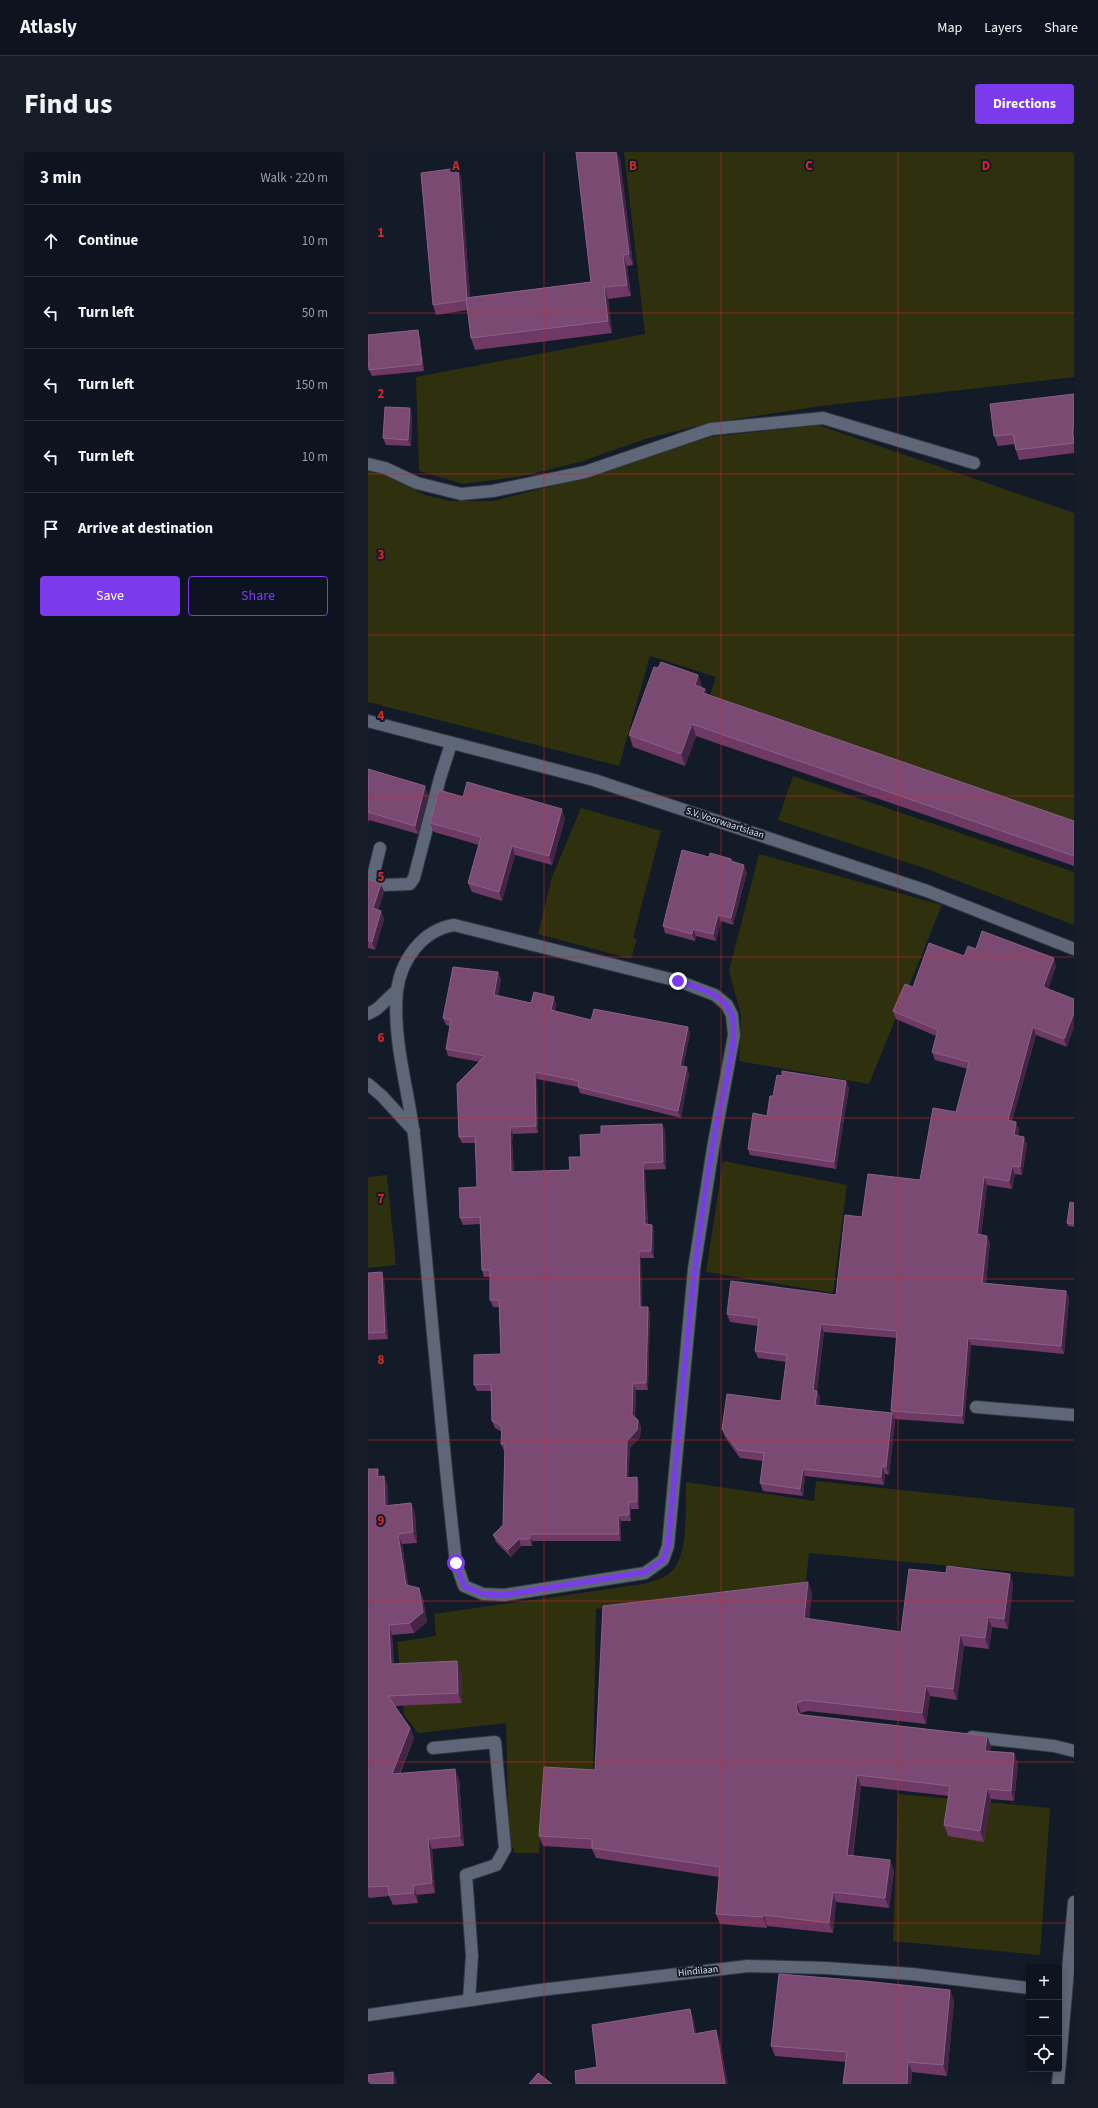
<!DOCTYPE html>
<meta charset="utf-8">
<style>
body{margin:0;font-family:"Source Sans 3",sans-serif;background:#171d28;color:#f1f3f6}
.controls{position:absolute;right:12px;bottom:12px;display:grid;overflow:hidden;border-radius:4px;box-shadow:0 2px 10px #0003}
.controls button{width:36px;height:36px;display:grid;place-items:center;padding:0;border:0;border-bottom:1px solid #2e333d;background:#0e141f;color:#f1f3f6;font:20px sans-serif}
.stop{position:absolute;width:12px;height:12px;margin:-9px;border:3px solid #7c3aed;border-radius:50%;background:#fff}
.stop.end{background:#7c3aed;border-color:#fff;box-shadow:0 1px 4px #0008}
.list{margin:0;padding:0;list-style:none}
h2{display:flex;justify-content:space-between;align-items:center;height:52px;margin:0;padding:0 16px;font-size:17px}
h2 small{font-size:13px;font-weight:400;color:#9b9ea4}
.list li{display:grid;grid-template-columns:26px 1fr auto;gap:12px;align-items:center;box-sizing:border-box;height:72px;padding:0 16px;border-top:1px solid #2e333d}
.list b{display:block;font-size:15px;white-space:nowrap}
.list em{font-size:13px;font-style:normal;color:#9b9ea4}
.actions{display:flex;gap:8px;padding:12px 16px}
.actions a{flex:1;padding:9px 0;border:1px solid #7c3aed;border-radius:4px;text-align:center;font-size:14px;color:#7c3aed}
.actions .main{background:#7c3aed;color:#fff}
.icon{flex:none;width:22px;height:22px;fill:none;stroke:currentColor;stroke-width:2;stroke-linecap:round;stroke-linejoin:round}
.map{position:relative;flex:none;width:706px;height:1932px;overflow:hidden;border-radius:4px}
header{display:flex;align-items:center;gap:24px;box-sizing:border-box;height:56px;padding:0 20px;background:#0e141f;border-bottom:1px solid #2e333d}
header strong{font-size:19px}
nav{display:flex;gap:22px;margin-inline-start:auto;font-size:14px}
.intro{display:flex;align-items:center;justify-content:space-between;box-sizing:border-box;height:96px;padding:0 24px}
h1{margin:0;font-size:28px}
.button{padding:10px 18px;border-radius:4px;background:#7c3aed;color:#fff;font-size:14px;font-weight:700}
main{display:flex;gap:24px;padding:0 24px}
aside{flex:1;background:#0e141f;border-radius:4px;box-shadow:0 2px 10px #0003}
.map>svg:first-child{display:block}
</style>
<header>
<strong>Atlasly</strong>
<nav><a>Map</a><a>Layers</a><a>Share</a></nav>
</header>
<div class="intro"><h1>Find us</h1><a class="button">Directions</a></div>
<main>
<aside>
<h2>3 min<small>Walk · 220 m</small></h2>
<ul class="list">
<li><svg class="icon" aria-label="ahead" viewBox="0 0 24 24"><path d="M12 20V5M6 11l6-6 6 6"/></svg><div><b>Continue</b></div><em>10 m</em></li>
<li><svg class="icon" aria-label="left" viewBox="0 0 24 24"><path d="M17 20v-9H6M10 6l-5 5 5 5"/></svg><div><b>Turn left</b></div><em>50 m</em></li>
<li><svg class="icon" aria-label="left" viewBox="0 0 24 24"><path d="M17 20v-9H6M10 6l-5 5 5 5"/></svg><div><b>Turn left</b></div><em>150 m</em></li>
<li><svg class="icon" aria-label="left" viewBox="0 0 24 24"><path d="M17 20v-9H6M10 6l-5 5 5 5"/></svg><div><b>Turn left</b></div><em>10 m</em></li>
<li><svg class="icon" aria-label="arrive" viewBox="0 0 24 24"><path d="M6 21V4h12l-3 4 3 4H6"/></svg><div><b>Arrive at destination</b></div></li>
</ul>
<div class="actions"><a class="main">Save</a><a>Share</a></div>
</aside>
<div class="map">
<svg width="706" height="1932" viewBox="0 0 706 1932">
<rect width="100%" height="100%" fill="#131b29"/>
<path fill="#2f300d" d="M256,0h450v225l-253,29 -111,17 -65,16 -65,23 -62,15 -55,7 -44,-13 -3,-94 229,-43z
M450,273l256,88v308l-364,-126 6,-18 -66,-21 -31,110 -251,-64v-232l14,3 43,22 26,6h43l88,-23 127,-41z
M425,624l281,96v53l-150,-57 -146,-48z
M213,656l80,23 -28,107 4,1 -6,20 -93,-25 14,-57z
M391,702l183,51 -73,179 -130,-23 2,-46 -12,-44z
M355,1009l124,24 -14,108 -127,-21z
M19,1023l9,90 -28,3v-91z
M448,1329l258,27v69l-265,-24 -3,29 -210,27 -3,165 -48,-3 -6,82h-24l-6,-14 -3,-116 -88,10 -14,-18 -7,-73 39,-6 -2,-22 209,-30c10,-3 23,-6 30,-14 16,-18 12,-65 13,-88l128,19z
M530,1642l152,14 -10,147 -147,-14z"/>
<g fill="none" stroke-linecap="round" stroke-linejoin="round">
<g stroke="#313641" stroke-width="14">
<path id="minor" d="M0,312l17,4 32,15 44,11 32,-3 92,-19 126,-43 112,-11 151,45
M0,569l226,59 333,111 147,58
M12,696l-7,28 3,4 9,5 25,-1 4,-6 26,-100 11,-34
M86,773l224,56 37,14 12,10 5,10 2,20 -21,113 -19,121 -26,277 -5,14 -18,13 -141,22 -21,-1 -19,-8 -8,-23c-16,-140 -27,-279 -41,-419 -5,-50 -23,-102 -18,-153 4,-32 26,-61 57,-66z
M0,862l9,-5 20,-19
M0,932l14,12 32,35
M608,1255l98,8
M604,1585l82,9 20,5
M65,1596l62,-6 10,107 -9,16 -30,10 6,81 -3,44
M0,1863l172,-25 208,-24 78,2 86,6 117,14
M690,1932l16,-182"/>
</g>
<use href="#minor" stroke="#5d6778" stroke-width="12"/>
</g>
<path fill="#6e3965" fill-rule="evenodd" d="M252,7l13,106 -6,1 4,30 -23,3 4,34 -137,17 -4,-12 -3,-28 -32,5 -3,-10 25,-137 3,10 9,119 121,-15z
M52,185l4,34 -52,5 -3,-6z
M706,242v59l-55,7 -3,-10 -1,-6 -17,2 -4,-10z
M44,263l-1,31 -25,-1 -3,-7z
M290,516l40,7 4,12v1l3,1 2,6 367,126v45l-378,-130 -11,30 -52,-19 -4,-12z
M0,617l60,26 -10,39 -49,-14 -1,3z
M95,645l102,21 -13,47 -37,-10 -13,46 -30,-9 -4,-9 11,-38 -45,-13 -4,-9z
M341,705l22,2 1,3 15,10 -14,53 -12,-4 -5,20 -20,-5 -1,5 -30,-8 -2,-7z
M0,727l13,5 3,8 -6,18 3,1 3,8 -9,31 -7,-2z
M608,797l80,17 -8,23 19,58 -31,-12 -24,86 4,1 3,7 -1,7 6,1 3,8 -5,30 -7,-1 -3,15 -25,-4 -6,50 9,8 -4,40 80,8 3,7 -5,56 -93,-9 -7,79 -70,-5 1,2 -6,54 -4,-1 -1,11 -79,-9 -2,20 -40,-5 -3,-8 3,-22 -23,-3 -15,-21 -3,-8 59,-28 5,-39 -28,-4 -3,-7 3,-25 -28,-4 -3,-8 109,-19 26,-78 58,-37 36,-68 12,-43 -33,-9 -3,-8 4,-16 -40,-17 -3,-8 20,-24 51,-31zM456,1180l73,6 -6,73 1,2 -73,-8 1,-7 -3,-7z
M130,820l3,7 -3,16 33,8 25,1 -1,7 36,9 97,7 2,6 -7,34 6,7 -8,44 -101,-25 -2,-6 -41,-8 1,54 -25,1 -1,7 2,31 56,-2 31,-36 64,-4 1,39 -21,1 3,54 6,7v27h-13l1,49h6l2,6 -2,77h-12l-1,27 3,3 3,7 -1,10 -10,11 -2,29 11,7v25h-8v12h-10v20h-89v5h-11l-10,11 -15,-15 -3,-7 10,-10 2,-74h-1l-3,-7 1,-12 -7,-4 -3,-7 -1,-30h-14l-3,-6 27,-31 -2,-47h-6l-3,-7v-23h-6l-2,-7 -2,-46 -17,1 -3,-7 17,-31 -1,-44h-14l-3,-6 21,-75 -32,-6 -2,-7 4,-23 -4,-1 -3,-7z
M481,936l-13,81 -86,-14 -2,-6 19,-33 6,-20z
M706,1051v24l-6,-1 -1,-3z
M0,1121l16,6 4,60 -20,1z
M0,1317h10l2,8 4,-1 4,11v18l23,-2 4,10 2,30 -15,1 6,42 15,12 4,24 -13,11 -22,2 2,29 67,8 1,31 -67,3 15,22 4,10 -14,36 59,5 5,67 -32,3 3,44 -18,2 1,8 -25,2 -4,-9 -20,2 -1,-2z
M578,1421l64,1 3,11 -5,44 -16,-2 -3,22 -25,-3 -7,54 -27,-4 -4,28 -118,-13 -7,2v1l186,22 4,10 -1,5 24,2 4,11 -4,37 -23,-2 -7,43 -36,-6 -4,-11 5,-29 -88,-10 -8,70 37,4 4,11 -5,37 -53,-6 -3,31 -66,-7v2l-47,-4 -4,-10 3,-37 -123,-19 -4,-9 -49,-3 -4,-10 56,-66 217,-177 -3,26 92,13z
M582,1838l4,11 -7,75 -35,-4 -1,12h-68l3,-22 -71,-6 -4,-10z"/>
<path fill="#452547" d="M248,0h1l3,7 13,106 -4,-11z
M90,16l3,10 10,131 -4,-9z
M255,103l4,11 4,30 -4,-11z
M236,135l4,12 4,34 -4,-12z
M50,178l2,7 4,34 -2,-7z
M42,256l2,7 -1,31 -3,-6z
M704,275l2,6v11v-1z
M330,523l4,12 -3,10 -4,-12z
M337,537l4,11 -6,-7z
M324,572l4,12 -11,30 -4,-12z
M57,634l3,9 -10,39 -3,-8z
M194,657l3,9 -13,47 -3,-9z
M144,694l3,9 -13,46 -3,-9z
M376,713l3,7 -14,53 -2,-7z
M13,732l3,8 -8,25 -3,-9z
M13,759l3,8 -9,31 -3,-8z
M350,763l3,6 -5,20 -3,-7z
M325,777l3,7 -1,5 -3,-7z
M686,806l2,8 -10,29 -3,-8z
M130,820l3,7 -5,22 -2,-6z
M186,845l2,7 -3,13 -2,-7z
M706,861v15l-7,19 -3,-8z
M320,875l2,6 -8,40 -2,-7z
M665,875l3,8 -26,93 -2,-8z
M319,915l2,7 -8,44 -3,-7z
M167,920l2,7 1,54 -2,-7z
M478,929l3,7 -13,81 -2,-7z
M648,970l3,7 -3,14 -2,-8z
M294,972l3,6 1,39 -3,-7z
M143,975l2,7 -1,7 2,38 -3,-7 -1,-38z
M656,985l3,8 -5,30 -2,-8z
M275,1011l2,7 3,61 -3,-7z
M644,1014l3,8 -3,15 -3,-8z
M616,1025l3,8 -7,57 -3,-8z
M284,1073l2,6v27l-3,-7z
M619,1084l3,7 -5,47 -3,-7z
M271,1099l2,7 1,56 -2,-7z
M14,1120l2,7 4,60 -3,-7z
M698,1139l3,7 -5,56 -3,-8z
M280,1155l2,6 -2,77 -2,-7z
M453,1172l3,8 -8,66 -3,-8z
M600,1186l3,7 -7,79 -2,-8z
M265,1231l3,7 -2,32 -2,-7z
M449,1239l3,7 -2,14 -3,-7z
M524,1261l3,8 -6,54 -3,-8z
M270,1268l3,7 -1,10 -10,11 -2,36 -2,-6 1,-37z
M514,1314l3,8 -1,11 -3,-8z
M10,1317l3,10 -4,-2z
M435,1317l2,7 -2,20 -3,-7z
M16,1324l4,11 1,29 -4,-10z
M269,1325l2,7v25l-2,-7z
M261,1350l2,7v12l-2,-6z
M43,1351l4,10 2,30 -4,-11z
M250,1363l3,6v20l-2,-7z
M30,1382l4,10 8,51 -4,-10z
M162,1382l2,7v5l-2,-7z
M151,1387l2,7 -10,11 -3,-7z
M642,1422l3,11 -5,44 -4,-10z
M440,1430l4,11 -4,36 -4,-11z
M51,1436l4,10 4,24 -13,11 -4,-10z
M620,1465l4,10 -3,22 -4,-11z
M21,1473l3,10 3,39 -4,-10z
M592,1483l4,11 -7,54 -4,-11z
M89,1509l4,11 1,31 -4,-10z
M558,1534l4,10 -4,28 -4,-11z
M429,1551l4,10 -1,5 -4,-11z
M42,1576l4,10 -19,46 -3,-10z
M619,1584l4,10 -2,15 -4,-10z
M646,1601l4,11 -4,37 -3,-10z
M87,1617l4,10 5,67 -4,-10z
M489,1623l4,11 -10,80 -4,-11z
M619,1637l4,10 -7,43 -4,-11z
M60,1687l4,10 3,44 -3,-10z
M522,1708l4,11 -5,37 -4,-10z
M45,1733l4,10 1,8 -4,-10z
M465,1740l3,10 -3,31 -4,-10z
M396,1763l3,11v2l-4,-11z
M582,1838l4,11 -7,75 -4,-11z
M322,1857l4,11 4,25 -4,-11z
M348,1878l4,11 8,43h-3z
M540,1910l4,10 -1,12h-4z
M25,1920l4,9v3h-4z"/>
<path fill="#7a4a73" stroke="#886286" d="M208,0h40l13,102 -6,1 4,30 -23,2 4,34 -137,17 -5,-40 125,-16z
M90,16l9,132 -34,5 -12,-132z
M50,178l4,34 -53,6 -1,-13v-22z
M706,242v33h-2l2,16 -58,7 -3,-16 -19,2 -4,-32z
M17,255l25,1 -2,32 -25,-2z
M293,510l37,13 -3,10 10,4 -2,4 371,128v35l-382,-132 -11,30 -52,-19 25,-68 4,1z
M0,617l57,17 -10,40 -47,-14z
M99,630l95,27 -13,47 -37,-10 -13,46 -31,-9 13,-46 -51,-14 9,-33 24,7z
M314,698l27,7 1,-4 21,6v2l13,4 -13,53 -13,-3 -5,19 -20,-5 -1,5 -29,-8z
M0,727l13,5 -8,24 8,3 -9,31 -4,-2z
M614,779l72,27 -11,29 31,12v14l-10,26 -31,-12 -25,93 8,2 -2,13 10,2 -4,30 -8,-1 -3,15 -25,-4 -7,57 10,2 -5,47 84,8 -5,55 -93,-8 -6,78 -71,-5 6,-80 -76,-7 -8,66 4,1 -2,14 77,8 -6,54 -4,-1 -1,11 -78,-8 -3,20 -40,-6 4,-30 -26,-3 -16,-21 5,-35 54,7 6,-46 -32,-4 4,-33 -32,-4 4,-33 105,14 9,-80 17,2 6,-43 52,6 13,-72 23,4 13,-50 -37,-10 6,-22 -45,-19 12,-27 8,3 16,-44 35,13 4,-10 8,3z
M85,815l45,5 -4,23 37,8 3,-11 20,5 -3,13 40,10 3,-11 94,18 -8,39 7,1 -9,44 -100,-24 1,-6 -44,-9 1,54 -25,1 -1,7 1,38 59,-2 -1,-13h12l-1,-22 21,-1v-8l61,-2 1,38 -20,1 2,61 7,1 -1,26h-12l1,56h8l-2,76h-13l-1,32 6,5 -1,10 -10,11 -1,37 11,-1v25h-8v13h-11l1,19h-89v5h-11l-11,11 -15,-15 10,-10 2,-81h-4l1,-18 -10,-5 -1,-37 -17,1v-30l27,-1 -2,-54h-9v-30h-8l-2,-53 -20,1 -1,-30 18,-1 -2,-51 -16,1 -2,-53 28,-28 -39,-7 5,-29 -8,-2z
M414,919l64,10 -12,81 -86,-13 5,-36 14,3 3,-20h3l4,-21 5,1z
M702,1050l4,1v21l-7,-1z
M14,1120l3,60 -17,1v-60z
M0,1317h10l-1,8 7,-1 1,30 26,-3 2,29 -15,2 8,51 13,3 4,24 -13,11 -21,2 2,39 66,-3 1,32 -70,3 22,32 -18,46 63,-5 5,67 -32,3 4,44 -19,2 1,8 -25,2 -1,-9 -20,1z
M579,1414l63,8 -6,45 -16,-2 -3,21 -25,-3 -7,54 -27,-3 -4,27 -118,-13 -7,3 -1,4 2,6 4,2 185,21 -2,15 29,2 -3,38 -24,-2 -7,42 -36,-6 6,-39 -93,-11 -10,80 43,5 -5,38 -52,-6 -4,31 -65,-8 -1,2 -47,-3 4,-47 -128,-19v-9l-53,-3 5,-69 51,3 8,-164 205,-24 -4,36 97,14 8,-63 37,4z
M411,1822l85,7 86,9 -7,75 -35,-3 -1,22h-64l4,-32 -76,-6z
M322,1857l4,25 22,-4 9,54h-149l-1,-13 22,-4 -5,-42z
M25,1920v12h-25v-9z
M170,1921l14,11h-23z"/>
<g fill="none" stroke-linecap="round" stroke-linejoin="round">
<path stroke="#7c3aed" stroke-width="5" d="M88,1411l8,23 19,8 21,1 141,-23 18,-12 5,-14c14,-142 23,-284 49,-424 5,-25 22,-84 15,-107 -8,-22 -35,-27 -54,-34"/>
</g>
<path fill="none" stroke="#d62828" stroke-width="1" stroke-opacity="0.55" d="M176,0v1932M353,0v1932M530,0v1932M0,161h706M0,322h706M0,483h706M0,644h706M0,805h706M0,966h706M0,1127h706M0,1288h706M0,1449h706M0,1610h706M0,1771h706"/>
<g text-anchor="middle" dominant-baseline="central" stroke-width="4" stroke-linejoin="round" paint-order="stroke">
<g font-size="10" fill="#d9dfe9" stroke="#131b29">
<text transform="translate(357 671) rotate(18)">S.V. Voorwaartslaan</text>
<text transform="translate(330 1819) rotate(-6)">Hindilaan</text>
</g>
</g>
<g font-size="13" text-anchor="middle" font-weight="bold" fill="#d62828" stroke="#131b29" stroke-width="4" stroke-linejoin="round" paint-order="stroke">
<text x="88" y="18">A</text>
<text x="265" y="18">B</text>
<text x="441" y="18">C</text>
<text x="618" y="18">D</text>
<text x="13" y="85">1</text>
<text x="13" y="246">2</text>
<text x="13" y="407">3</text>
<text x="13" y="568">4</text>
<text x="13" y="729">5</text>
<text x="13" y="890">6</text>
<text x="13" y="1051">7</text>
<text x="13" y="1212">8</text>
<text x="13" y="1373">9</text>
</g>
</svg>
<div class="controls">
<button>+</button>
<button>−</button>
<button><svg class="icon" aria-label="locate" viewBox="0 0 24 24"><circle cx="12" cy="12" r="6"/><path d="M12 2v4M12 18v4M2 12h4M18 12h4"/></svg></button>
</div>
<div class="stop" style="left:88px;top:1411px"></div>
<div class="stop end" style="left:310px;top:829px"></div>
</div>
</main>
